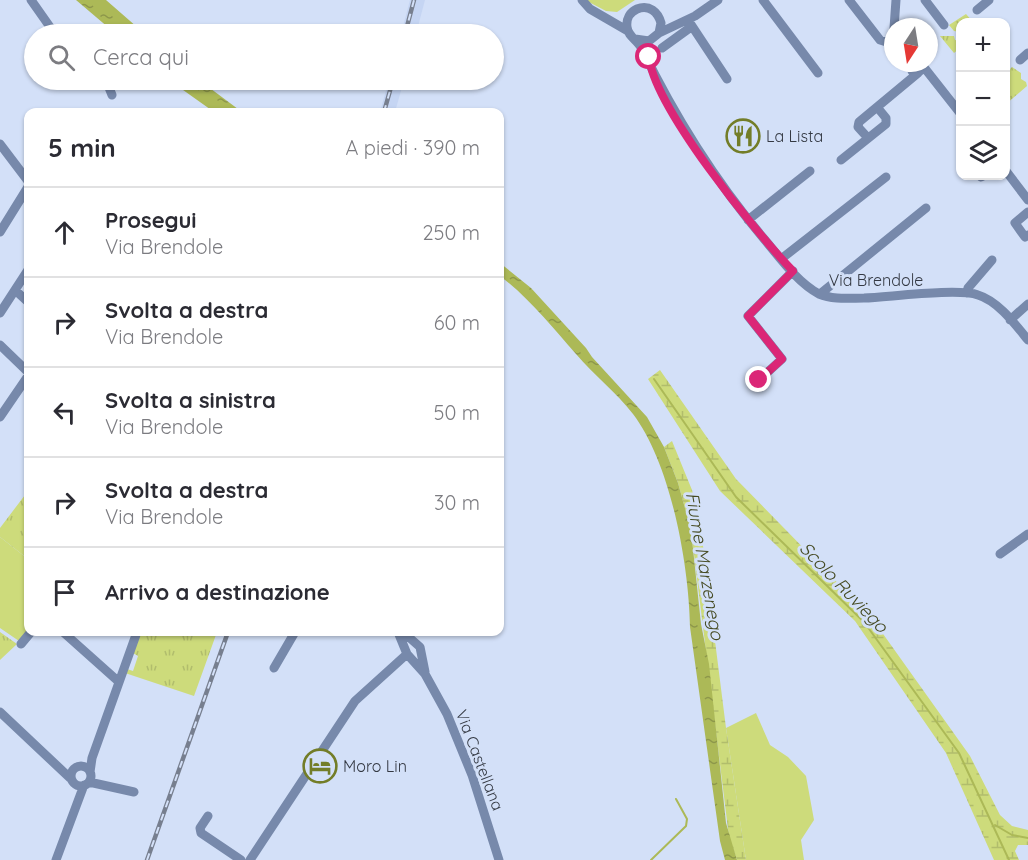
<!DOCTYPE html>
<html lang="it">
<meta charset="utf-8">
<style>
body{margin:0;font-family:Quicksand,sans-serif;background:#f7f7f7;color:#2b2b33}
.controls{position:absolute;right:18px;top:18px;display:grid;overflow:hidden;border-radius:12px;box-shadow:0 2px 4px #0004}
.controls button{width:54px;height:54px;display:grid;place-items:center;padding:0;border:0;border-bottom:2px solid #e1e1e2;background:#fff;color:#2b2b33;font:30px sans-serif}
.compass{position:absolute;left:884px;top:18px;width:54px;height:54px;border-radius:50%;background:#fff;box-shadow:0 2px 4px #0004;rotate:192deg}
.stop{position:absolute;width:18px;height:18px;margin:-14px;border:4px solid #db2777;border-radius:50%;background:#fff}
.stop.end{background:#db2777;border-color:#fff;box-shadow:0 2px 6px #0008}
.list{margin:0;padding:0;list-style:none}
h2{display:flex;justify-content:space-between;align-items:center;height:78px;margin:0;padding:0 24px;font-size:26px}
h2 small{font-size:20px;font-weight:400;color:#7c7c81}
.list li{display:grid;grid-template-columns:39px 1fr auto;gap:18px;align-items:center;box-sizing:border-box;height:90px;padding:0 24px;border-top:2px solid #e1e1e2}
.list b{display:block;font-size:22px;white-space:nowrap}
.list p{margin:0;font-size:20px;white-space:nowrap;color:#7c7c81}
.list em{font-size:20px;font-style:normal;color:#7c7c81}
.icon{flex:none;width:33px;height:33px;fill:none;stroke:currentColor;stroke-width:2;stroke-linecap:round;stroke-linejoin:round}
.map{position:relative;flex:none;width:1028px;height:860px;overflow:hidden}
.search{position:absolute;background:#fff;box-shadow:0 2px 4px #0004;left:24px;top:24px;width:480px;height:66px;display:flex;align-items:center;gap:15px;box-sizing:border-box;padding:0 21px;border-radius:33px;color:#7c7c81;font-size:22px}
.panel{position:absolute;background:#fff;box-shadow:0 2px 4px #0004;left:24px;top:108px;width:480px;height:528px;border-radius:12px}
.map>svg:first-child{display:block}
</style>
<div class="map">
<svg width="1028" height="860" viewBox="0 0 1028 860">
<defs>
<pattern id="wetland-marsh" width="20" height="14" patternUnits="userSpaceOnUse" patternTransform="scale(1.5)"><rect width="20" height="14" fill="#cddb7b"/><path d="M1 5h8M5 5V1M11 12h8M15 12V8" fill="none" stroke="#b1bd6c"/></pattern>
<pattern id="park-tufts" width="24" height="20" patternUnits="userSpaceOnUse" patternTransform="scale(1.5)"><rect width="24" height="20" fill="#cddb7b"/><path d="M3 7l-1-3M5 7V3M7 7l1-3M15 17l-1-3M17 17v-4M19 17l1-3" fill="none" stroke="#b1bd6c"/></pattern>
<pattern id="water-ripples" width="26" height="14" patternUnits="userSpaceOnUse" patternTransform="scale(1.5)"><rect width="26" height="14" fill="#acb957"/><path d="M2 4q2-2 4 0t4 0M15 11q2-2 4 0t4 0" fill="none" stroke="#8d974a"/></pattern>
</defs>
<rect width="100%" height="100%" fill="#d3e0f8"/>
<path fill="#c5d5f3" d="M410,0h15l-9,34h-15z
M389,80h15l-9,32h-15z"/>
<path fill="#cddb7b" d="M585,0h50l-18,12 -11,-1z
M0,537l28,22v71l-9,11 -19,-13z
M756,713l14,32 18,12 18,19 8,44 -13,20 3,20h-58l-20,-132z"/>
<path fill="url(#wetland-marsh)" d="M660,370l76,109 135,138 99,139 30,59 12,11 16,4v15h-10l-3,6 4,9h-25l-48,-107 -91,-132 -135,-130 -72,-112z
M672,441l20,49 8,32 26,206 20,132h-9l-8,-23 -38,-307 -13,-47 -14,-36z"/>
<path fill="url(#park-tufts)" d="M966,14l7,8h-13v10l-6,-1 -5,-6z
M940,36h14l1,4 5,1v7l-6,5z
M1012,67l9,6v6l5,3 1,4 -21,18v-31z
M28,491v68l-28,-22v-9z
M0,632l17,12 -17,16z
M141,632h76l-23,64 -69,-23 2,-4 6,2 5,-15 -5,-3z"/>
<path fill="url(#water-ripples)" d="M76,0h30l39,34h-29z
M169,80h30l43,32h-28z
M500,263l31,25 55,60 6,9 55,60 17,30 14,36 13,47 10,94 8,40 17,159 11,37h-12l-5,-19 -30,-214c-1,-62 -19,-163 -57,-213 -17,-22 -39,-39 -57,-60 -24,-27 -47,-56 -76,-78z"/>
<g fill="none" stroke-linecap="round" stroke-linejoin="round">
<path stroke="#acb957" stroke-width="2" d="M654,379l82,118 128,125 95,131 50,107
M995,825l17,10 16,3
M651,860l35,-34 1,-7 -11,-20"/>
<path stroke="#7789ab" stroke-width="9" d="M31,0l24,34
M582,0l8,9 38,22
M763,0l55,73
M849,0l31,40 13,4
M925,0l19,25
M977,10l12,-10
M688,20l39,59
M659,33l36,-17 23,-16
M635,39l14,2 10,-8 2,-10c-3,-11 -12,-19 -24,-14 -7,3 -11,10 -10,18 1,10 11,13 15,22 33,68 73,132 123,191 15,18 33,43 54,54 14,6 31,4 45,4 26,-1 94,-10 114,-3 20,6 37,29 50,45
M893,42l3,-42
M662,48l29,-21
M1020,60l8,-7
M910,63l2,8h8
M923,66l37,47
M106,80l6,15
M868,138l-10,-11 1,-5 59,-49
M0,144l28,37
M841,160l45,-36v-6l-9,-11
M1006,171l22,29
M981,177l2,-1
M1028,212l-13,11 10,14 3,-2
M748,220l62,-49
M0,232l28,-45
M781,259l105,-82
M15,290l13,12
M967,293l1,-5 24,-28
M820,294l106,-86
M0,313l28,-43
M1010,320l18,-16
M0,345l28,27
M759,380l23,-21 -34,-43 45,-45
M0,417l28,-41
M1000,554l28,-20
M63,632l56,50
M398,632l9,22 18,20 22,40 25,61 27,85
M403,632l17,15 5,25
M21,644l10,-12
M274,668l21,-36
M0,712l70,66
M71 776a10 10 0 1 1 20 0a10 10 0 1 1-20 0Z
M90,772l2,-14 45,-126
M89,782l45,10
M208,816l-8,12 1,5 40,27
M56,860l28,-75
M250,860l105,-159 52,-47"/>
<g stroke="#777f8f" stroke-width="4.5">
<path id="rail" d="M405,34l9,-34
M384,112l9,-32
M147,860l81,-228"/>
</g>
<use href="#rail" stroke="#d3e0f8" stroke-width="2" stroke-dasharray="7" stroke-linecap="butt"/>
</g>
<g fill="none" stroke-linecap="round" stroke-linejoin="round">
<path stroke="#db2777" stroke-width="8" d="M649,57c5,50 107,176 144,214l-45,45 34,43 -23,21"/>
</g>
<defs>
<g id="restaurant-ring" transform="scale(1.725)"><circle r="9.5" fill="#d3e0f8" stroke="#737d28" stroke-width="1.5"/><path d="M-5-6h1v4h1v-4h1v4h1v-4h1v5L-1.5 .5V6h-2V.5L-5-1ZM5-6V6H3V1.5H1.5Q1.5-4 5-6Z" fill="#737d28"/></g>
<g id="hotel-ring" transform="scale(1.725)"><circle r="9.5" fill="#d3e0f8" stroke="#737d28" stroke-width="1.5"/><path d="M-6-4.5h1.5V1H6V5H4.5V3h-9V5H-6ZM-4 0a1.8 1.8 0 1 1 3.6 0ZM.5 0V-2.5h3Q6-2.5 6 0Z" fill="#737d28"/></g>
</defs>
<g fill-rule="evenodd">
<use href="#restaurant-ring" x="743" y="136"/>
<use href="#hotel-ring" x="320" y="766"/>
</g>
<g text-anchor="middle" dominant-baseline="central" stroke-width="6" stroke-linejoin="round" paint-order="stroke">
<g font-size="16" fill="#343943" stroke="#d3e0f8" text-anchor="start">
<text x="766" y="136">La Lista</text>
<text x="343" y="766">Moro Lin</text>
</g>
<g font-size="16" fill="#343943" stroke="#d3e0f8">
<text x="876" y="280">Via Brendole</text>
<text transform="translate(480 760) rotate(69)">Via Castellana</text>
</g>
<g font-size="18" font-style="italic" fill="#444920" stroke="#d3e0f8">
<text transform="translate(705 566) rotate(80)">Fiume Marzenego</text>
<text transform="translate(844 587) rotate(46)">Scolo Ruviego</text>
</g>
</g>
</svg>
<div class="controls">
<button>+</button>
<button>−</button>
<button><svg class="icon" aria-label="layers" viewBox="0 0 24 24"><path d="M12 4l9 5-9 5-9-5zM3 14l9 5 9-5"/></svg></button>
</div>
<svg class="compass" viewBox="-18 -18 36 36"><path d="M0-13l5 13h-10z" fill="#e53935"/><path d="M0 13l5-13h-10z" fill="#7c7c81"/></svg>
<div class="stop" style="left:649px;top:57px"></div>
<div class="stop end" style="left:759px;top:380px"></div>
<div class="search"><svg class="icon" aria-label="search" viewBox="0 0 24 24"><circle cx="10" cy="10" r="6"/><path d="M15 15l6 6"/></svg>Cerca qui</div>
<section class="panel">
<h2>5 min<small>A piedi · 390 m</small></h2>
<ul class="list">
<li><svg class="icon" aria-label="ahead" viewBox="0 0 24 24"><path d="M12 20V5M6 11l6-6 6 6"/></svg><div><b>Prosegui</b><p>Via Brendole</p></div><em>250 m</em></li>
<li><svg class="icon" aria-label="right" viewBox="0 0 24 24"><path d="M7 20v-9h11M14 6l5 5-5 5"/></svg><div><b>Svolta a destra</b><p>Via Brendole</p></div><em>60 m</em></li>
<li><svg class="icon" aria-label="left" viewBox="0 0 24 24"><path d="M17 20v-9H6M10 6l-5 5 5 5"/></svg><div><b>Svolta a sinistra</b><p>Via Brendole</p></div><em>50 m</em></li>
<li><svg class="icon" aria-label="right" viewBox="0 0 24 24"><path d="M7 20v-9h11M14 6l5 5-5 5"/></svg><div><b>Svolta a destra</b><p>Via Brendole</p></div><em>30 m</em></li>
<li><svg class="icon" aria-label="arrive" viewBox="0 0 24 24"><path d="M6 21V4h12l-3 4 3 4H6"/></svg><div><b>Arrivo a destinazione</b></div></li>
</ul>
</section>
</div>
